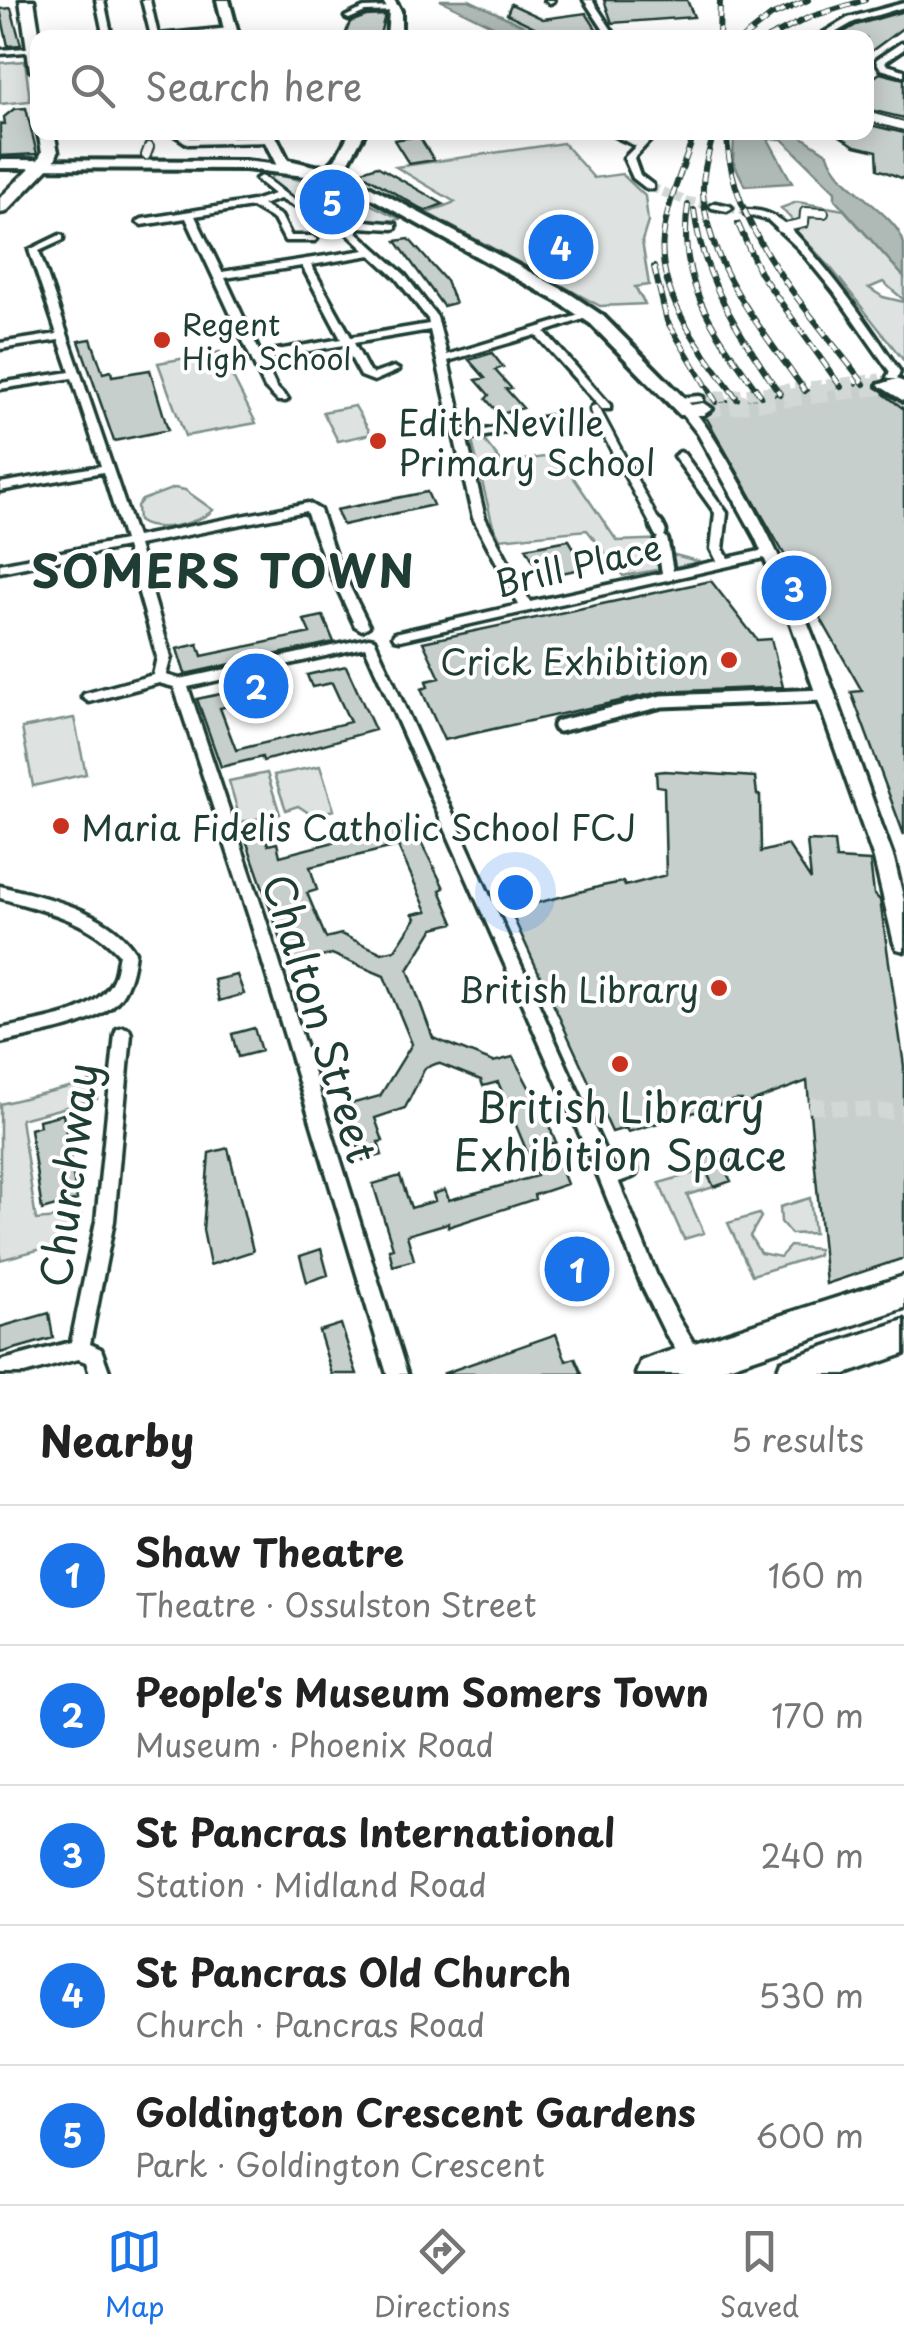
<!DOCTYPE html>
<meta charset="utf-8">
<style>
body{margin:0;font-family:"Playpen Sans",sans-serif;background:#f2f2f2;color:#222}
.you{position:absolute;left:515px;top:892px;width:35px;height:35px;margin:-25px;border:8px solid #fff;border-radius:50%;background:#1a73e8;box-shadow:0 0 0 15px #1a73e833}
.badge{display:grid;place-items:center;width:65px;height:65px;border-radius:50%;background:#1a73e8;color:#fff;font-size:32px;font-weight:700}
.pin{position:absolute;translate:-50% -50%;border:5px solid #fff;box-shadow:0 2px 10px #0006}
.list{margin:0;padding:0;list-style:none}
h2{display:flex;justify-content:space-between;align-items:center;height:130px;margin:0;padding:0 40px;font-size:42px}
h2 small{font-size:32px;font-weight:400;color:#767676}
.list li{display:grid;grid-template-columns:65px 1fr auto;gap:30px;align-items:center;box-sizing:border-box;height:140px;padding:0 40px;border-top:2px solid #e0e0e0}
.list b{display:block;font-size:38px;white-space:nowrap}
.list p{margin:0;font-size:32px;white-space:nowrap;color:#767676}
.list em{font-size:32px;font-style:normal;color:#767676}
.icon{flex:none;width:55px;height:55px;fill:none;stroke:currentColor;stroke-width:2;stroke-linecap:round;stroke-linejoin:round}
.map{position:relative;flex:none;width:904px;height:1374px;overflow:hidden}
.search{position:absolute;background:#fff;box-shadow:0 5px 25px #0003;left:30px;right:30px;top:30px;height:110px;display:flex;align-items:center;gap:25px;box-sizing:border-box;padding:0 35px;border-radius:20px;color:#767676;font-size:38px}
.sheet{height:830px;background:#fff}
nav{display:flex;justify-content:space-around;align-items:center;box-sizing:border-box;height:140px;border-top:2px solid #e0e0e0;background:#fff;font-size:28px;color:#767676}
nav a{display:grid;justify-items:center;gap:5px}
nav .on{color:#1a73e8}
.map>svg:first-child{display:block}
</style>
<div class="map">
<svg width="904" height="1374" viewBox="0 0 904 1374">
<rect width="100%" height="100%" fill="#fff"/>
<filter id="ink" filterUnits="userSpaceOnUse"><feTurbulence type="fractalNoise" baseFrequency=".01" numOctaves="2"/><feDisplacementMap in="SourceGraphic" scale="20" xChannelSelector="R" yChannelSelector="G"/><feConvolveMatrix kernelMatrix="1 2 1 2 8 2 1 2 1" color-interpolation-filters="sRGB"/></filter>
<g filter="url(#ink)">
<path fill="#dee3e2" stroke="#7e908b" stroke-width="2.5" d="M25,61l5,40 -30,3v-41z
M563,143l31,35 28,-4 23,22 3,26 -6,19 7,44 -14,2 10,17 -45,2 -173,-93 28,-11 -59,-35z
M273,174l66,15 61,30c-47,9 -96,-9 -130,-40z
M797,202l47,8 60,67v23l-21,-18 -14,6 14,9 21,5v59l-73,-93 -42,-45 5,-1 -13,-14z
M220,352l36,71 -71,13 -27,-73z
M355,406l16,28 -33,7 -15,-29z
M484,440l18,23 56,-8 59,86 52,-2 2,15 30,8 -78,14 -36,-46 -87,9 -8,-17 -20,-81z
M174,488l11,2 28,20c-14,14 -58,24 -75,11l-1,-15 5,-6z
M74,718l12,56 -53,12 -11,-58z
M320,766l14,44 -22,5 -14,-9 -12,4 -12,-35z
M267,773l13,41 -39,8 -12,-41z
M97,1080v19l-76,20 15,101 45,-4 -2,13 -18,1 -4,15 -57,15v-156z
M705,1170l9,17 -27,8 17,38 -20,6 -25,-56z
M810,1198l4,35 -23,1 -10,-12 -1,-15z
M759,1214l2,3 -11,19 10,17 20,4 10,-11 28,3v6l-66,20 -24,-52z"/>
<path fill="#afbab7" stroke="#758883" stroke-width="2.5" d="M440,0h29l79,37h-32z
M734,132l62,1 32,21c9,34 69,58 76,90 0,10 0,23 0,33l-69,-78v-8l-53,-52h-14l24,44 -47,3 -12,-25z"/>
<path fill="#c7cfcc" stroke="#1f3d34" stroke-width="2.5" fill-rule="evenodd" d="M604,0h83l7,17 -82,6z
M511,4l32,15 43,-6 16,25h-45l-50,-24z
M11,8l10,37 -13,1 -8,-37z
M904,11v16l-38,28v-17h-32l22,-13z
M385,15l-6,23h-35l6,-16 16,-6z
M880,73l24,6v39l-38,-9v-26z
M26,108l11,46 -37,2v-32h5l-1,-7 10,-8z
M866,124l38,9v46l-26,-10 -1,-18 -22,-5 -21,-14h32z
M419,136l15,24 -25,4 -15,-24z
M377,166l66,38 -18,7 -66,-39z
M409,239l37,42 9,22 -12,3 -47,-65z
M91,339l12,34 8,-2 1,5 38,-6 18,60 -54,11 -35,-100z
M492,353l11,14 -8,3 16,18 -5,1 17,19 -24,6 -13,-15 3,-4 -13,-15 9,-2 -16,-18z
M876,382v6l28,21v426l-53,-143 11,-1 -156,-274 10,-7 -6,-7z
M427,492l6,13 -90,20 -7,-15z
M569,540l17,28 -44,9 -16,-29z
M711,581l46,59 14,-1 12,48 -123,5 -216,48 -23,-51 7,-2 -2,-6 14,-3 -17,-36z
M323,616l11,26 -149,32 -8,-25 21,-5 4,12 108,-23 -6,-13z
M346,666l29,64 -112,31 -1,-4 -41,10 -24,-68 42,-9 5,12 -24,6 16,42 114,-28 -18,-39 -20,4 -5,-12z
M665,771l90,6 2,18h3l1,57 27,-7 23,35 -4,-39 27,1 2,17 34,2 4,33 6,6 24,166v192l-78,26 -19,-203 -64,24 -1,-5h-6l-108,32 -2,-4 -14,4 -102,-222 92,-24 21,-4 2,4 41,-11 -2,-88 -7,-1 -1,-14z
M411,822l33,66 -4,2 14,33 -20,5 -26,42 25,68 60,24 20,-5 35,66 8,19 -5,2 16,40 -33,11 1,4 -87,28v-4l-41,12 7,25 -21,6 -4,-17 4,-1 -20,-64 27,-8 11,32 24,-7 -2,-7 12,-4 4,10 88,-24 -39,-94 -15,4 -2,-6 -43,-17 -13,5 -20,40 -30,10 8,23 -5,1 4,13 -19,5 -20,-54 37,-10 32,-52 -28,-68 -52,-22 -38,11 -5,-15 -4,1 -39,-111 19,-5 3,10 9,-2 3,13zM398,846l29,65 -14,3 3,4 -21,32 -13,3 -41,-19 -15,4 -19,-45 10,-3 -7,-23z
M237,975l7,19 -25,7 -5,-21z
M254,1028l7,23 -23,6 -6,-23z
M63,1114l14,86 -35,10 -12,-81 10,-3 -1,-6z
M228,1148l25,103 -43,14 -7,-35 6,-77z
M726,1151l9,18 -9,3 5,9 -17,6 -14,-28z
M321,1249l7,26 -21,7 -7,-26z
M49,1313l4,25 -53,15v-26z
M341,1324l11,35 5,15h-25l-13,-43z
M556,1334l10,27 9,-3 7,16h-140z"/>
<g fill="none" stroke-linecap="round" stroke-linejoin="round">
<path stroke="#d2d8d6" stroke-width="15" stroke-dasharray="15 8" stroke-linecap="butt" d="M809,1105l95,8"/>
<path stroke="#d2d8d6" stroke-width="9" stroke-dasharray="9 4" stroke-linecap="butt" d="M650,187l36,14 29,5
M727,208l21,4"/>
<path stroke="#d2d8d6" stroke-width="11" stroke-dasharray="11 5" stroke-linecap="butt" d="M699,399l181,-20"/>
<path stroke="#d2d8d6" stroke-width="18" stroke-dasharray="18 9" stroke-linecap="butt" d="M703,409l184,-24"/>
<g stroke="#1f3d34" stroke-width="12">
<path id="pedestrian-far3" d="M866,116l38,10
M146,155l3,-8
M781,228l23,-5 1,-11 19,1"/>
</g>
<g stroke="#1f3d34" stroke-width="15">
<path id="pedestrian-far2" d="M595,410l63,119"/>
</g>
<g stroke="#1f3d34" stroke-width="19">
<path id="pedestrian-far1" d="M657,526l3,6
M662,541l6,34
M559,726l103,-25 162,-6"/>
</g>
<g stroke="#1f3d34" stroke-width="22">
<path id="pedestrian" d="M608,1178l22,-8"/>
</g>
<g stroke="#1f3d34" stroke-width="7">
<path id="minor" d="M96,0h8l8,38h-8z
M142,0h8l8,35 72,-7 4,2 -4,2 -51,6h-33l5,-2z
M545,0h8l1,1 -4,2z
M584,0h8l25,38h-8z
M904,3v4l-50,15 -28,16h-11l33,-20z
M395,7l4,2 -1,2 -33,1 -16,7 -4,-2 19,-9z
M901,43h3v6l-19,13 2,3 17,5v6l-23,-7 -5,-8 1,-2z
M38,47v4l-38,3v-4z
M170,132h11l9,6 79,-2 4,3 -4,3 -81,2z
M606,132h13l21,9 9,-9h9l-24,26 6,17 13,10v4h-6l-14,-11 -9,-20 12,-12z
M261,176c12,7 22,17 33,24 33,19 66,20 102,24v4l-3,1 -35,-2 -1,5 47,42 33,43 10,38 139,-42 4,-1 5,3 -50,17 65,73v4h-8l-66,-74 -88,26 17,73 87,-18 6,3 -6,3 -85,18 18,78 45,84 187,-41 -6,-12 4,-36 -41,-57 6,-4 4,2 43,59 -4,36 5,9 41,-9 4,1 2,3 -2,3 -373,84 -5,-1 -2,-3 2,-3 124,-28 -46,-87 -43,-188 -76,13 15,29 5,2 20,-7 5,3 -25,11 -13,-5 -17,-31 -81,14 13,28 12,12 -2,2h-8l-13,-13 -79,-170 -44,7 -5,-3 5,-3 111,-18 21,-7 -16,-13 -2,-2zM280,199l39,19 30,8 -2,7 18,17 -143,22 -27,-56 57,-9 22,13 11,21h30l2,-2 -5,-3h-21l-10,-20 -19,-11zM371,255l25,23 32,41 1,5 -78,13 -40,-72zM302,266l39,73 -81,14 -35,-75z
M715,203l15,3 2,2 -5,3 -15,-3 -2,-2z
M745,210c10,0 21,1 30,7 16,9 28,25 40,39 31,36 59,76 85,116l-3,7h-8l-2,-2 3,-5 -56,-80 -35,-43 -31,-29 -23,-6z
M60,235l3,1v4l-24,11 97,286 172,-34 12,7 17,51 32,65 -7,4 -7,-4 -30,-65 -19,-50 -168,34 33,112 -5,18 14,4 189,-41 5,1 243,539 40,98 22,43 25,41 -3,7 -7,3 -7,-3 -22,-34 -23,-47 -43,-108 -234,-531 -177,40 78,233 141,454h-20l-137,-454 -76,-233 -15,-4 -70,19 -7,-5 2,-3 69,-19 4,-18 -31,-110 -126,25v-8l124,-24 -21,-68 -103,19v-8l101,-17 -29,-88 -72,11v-6l70,-11 -11,-32 -59,9v-6l57,-9 -28,-84z
M699,396l4,1v4l-25,3 -6,-3 6,-3z
M0,886c46,12 108,23 135,66 -2,16 -5,32 -15,46 -24,30 -84,36 -120,45v-14c35,-8 99,-13 114,-52 3,-7 3,-16 5,-23 -30,-34 -77,-44 -119,-56z
M123,1027l6,2 2,5 -17,187 -24,123 11,5 9,25h-20l-4,-12 -8,-3 -54,15h-24v-13l71,-19 25,-121 19,-187 2,-5z"/>
</g>
<g stroke="#1f3d34" stroke-width="7">
<path id="tertiary" d="M687,407l5,1c21,26 37,54 53,83 65,115 103,244 149,368l10,42v50l-7,-2 -3,-6 -20,-84 -91,-258 -28,-64 -57,-103 -18,-23z"/>
</g>
<g stroke="#1f3d34" stroke-width="8">
<path id="secondary" d="M0,160l245,1 60,7 7,4 -7,4 -60,-7 -245,-1z"/>
</g>
<g stroke="#1f3d34" stroke-width="8">
<path id="primary" d="M217,0h12l10,38h-13z
M382,0h12l7,11v27h-14l2,-27z
M260,132h14l14,28c45,10 40,14 62,-28h15l-22,40 226,121 34,23 88,89 12,-2 9,6 -9,6h-23l-89,-91 -34,-23 -220,-122 -16,2 -7,-6 -37,-9z
M896,379l8,3v19l-26,-16z"/>
</g>
<g stroke="#1f3d34" stroke-width="7">
<path id="trunk" d="M20,0h14l6,38 -2,36 -8,-4z
M38,132h16l4,20 -4,10 -48,50 -6,1v-15l38,-38 4,-8z
M904,1276v32l-197,66h-71l5,-13 13,-5z
M904,1320v34l-58,20h-70l5,-13z"/>
</g>
<use href="#pedestrian-far3" stroke="#fff" stroke-width="8"/>
<use href="#pedestrian-far2" stroke="#fff" stroke-width="9"/>
<use href="#pedestrian-far1" stroke="#fff" stroke-width="11"/>
<use href="#pedestrian" stroke="#fff" stroke-width="15"/>
<use href="#minor" fill="#fff" fill-rule="evenodd"/>
<use href="#tertiary" fill="#fff" fill-rule="evenodd"/>
<use href="#secondary" fill="#fff" fill-rule="evenodd"/>
<use href="#primary" fill="#fff" fill-rule="evenodd"/>
<use href="#trunk" fill="#fff" fill-rule="evenodd"/>
<g stroke="#1f3d34" stroke-width="6">
<path id="rail" d="M719,38l1,-38
M743,38l28,-22 37,-16
M768,38l42,-21 55,-17
M695,132c-11,34 -28,70 -32,106 -6,61 41,114 74,161
M714,132c-5,20 -12,40 -11,61 5,75 61,139 102,198
M727,132c1,97 82,178 137,252
M688,205c-12,81 29,129 73,191
M694,210c9,71 47,126 86,184
M738,224l22,49 81,114
M654,267l13,54 49,81"/>
</g>
<use href="#rail" stroke="#fff" stroke-width="4" stroke-dasharray="10" stroke-linecap="butt"/>
</g>
</g>
<g fill="#c8321e" stroke="#fff" stroke-width="4">
<circle cx="162" cy="340" r="10"/>
<circle cx="378" cy="441" r="10"/>
<circle cx="729" cy="660" r="10"/>
<circle cx="61" cy="826" r="10"/>
<circle cx="719" cy="988" r="10"/>
<circle cx="620" cy="1064" r="10"/>
</g>
<g text-anchor="middle" dominant-baseline="central" stroke-width="8" stroke-linejoin="round" paint-order="stroke">
<g font-size="30" fill="#1f3d34" stroke="#fff" text-anchor="start">
<text x="182" y="323">Regent<tspan x="182" dy="34">High School</tspan></text>
</g>
<g font-size="35" fill="#1f3d34" stroke="#fff" text-anchor="start">
<text x="398" y="421">Edith Neville<tspan x="398" dy="40">Primary School</tspan></text>
<text x="709" y="660" text-anchor="end">Crick Exhibition</text>
<text x="81" y="826">Maria Fidelis Catholic School FCJ</text>
<text x="699" y="988" text-anchor="end">British Library</text>
</g>
<g font-size="35" fill="#1f3d34" stroke="#fff">
<text transform="translate(578 564) rotate(-13)">Brill Place</text>
</g>
<g font-size="42" fill="#1f3d34" stroke="#fff">
<text transform="translate(322 1018) rotate(73)">Chalton Street</text>
<text transform="translate(67 1175) rotate(-83)">Churchway</text>
</g>
<g font-size="42" fill="#1f3d34" stroke="#fff">
<text x="620" y="1105">British Library<tspan x="620" dy="48">Exhibition Space</tspan></text>
</g>
<g font-size="45" font-weight="bold" letter-spacing="2.5" fill="#1f3d34" stroke="#fff">
<text x="224" y="569">SOMERS TOWN</text>
</g>
</g>
</svg>
<div class="you"></div>
<div class="pin badge" style="left:577px;top:1269px">1</div>
<div class="pin badge" style="left:256px;top:686px">2</div>
<div class="pin badge" style="left:794px;top:588px">3</div>
<div class="pin badge" style="left:561px;top:247px">4</div>
<div class="pin badge" style="left:332px;top:202px">5</div>
<div class="search"><svg class="icon" aria-label="search" viewBox="0 0 24 24"><circle cx="10" cy="10" r="6"/><path d="M15 15l6 6"/></svg>Search here</div>
</div>
<section class="sheet">
<h2>Nearby<small>5 results</small></h2>
<ul class="list">
<li><span class="badge">1</span><div><b>Shaw Theatre</b><p>Theatre · Ossulston Street</p></div><em>160 m</em></li>
<li><span class="badge">2</span><div><b>People's Museum Somers Town</b><p>Museum · Phoenix Road</p></div><em>170 m</em></li>
<li><span class="badge">3</span><div><b>St Pancras International</b><p>Station · Midland Road</p></div><em>240 m</em></li>
<li><span class="badge">4</span><div><b>St Pancras Old Church</b><p>Church · Pancras Road</p></div><em>530 m</em></li>
<li><span class="badge">5</span><div><b>Goldington Crescent Gardens</b><p>Park · Goldington Crescent</p></div><em>600 m</em></li>
</ul>
</section>
<nav>
<a class="on"><svg class="icon" aria-label="map" viewBox="0 0 24 24"><path d="M3 6l6-2 6 2 6-2v14l-6 2-6-2-6 2zM9 4v14M15 6v14"/></svg>Map</a>
<a><svg class="icon" aria-label="directions" viewBox="0 0 24 24"><path d="M12 3l9 9-9 9-9-9zM9 14v-3h6M13 9l2 2-2 2"/></svg>Directions</a>
<a><svg class="icon" aria-label="saved" viewBox="0 0 24 24"><path d="M7 4h10v16l-5-4-5 4z"/></svg>Saved</a>
</nav>
